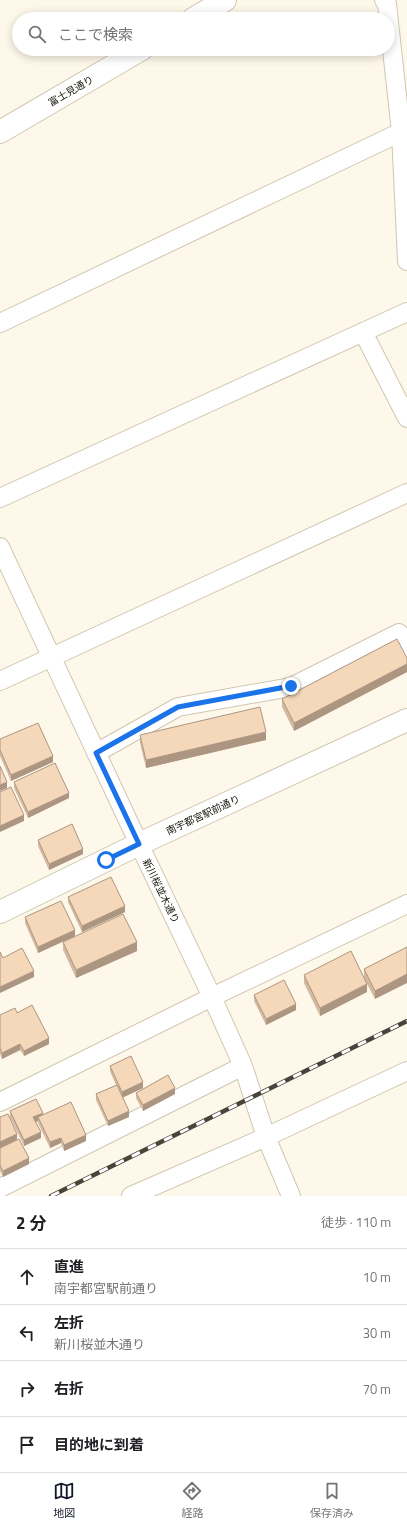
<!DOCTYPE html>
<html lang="ja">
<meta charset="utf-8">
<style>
body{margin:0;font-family:"Titillium Web","Noto Sans JP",sans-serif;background:#f6f6f6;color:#202124}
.stop{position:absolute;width:12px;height:12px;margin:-9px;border:3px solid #1a73e8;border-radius:50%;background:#fff}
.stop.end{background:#1a73e8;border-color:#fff;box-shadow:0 1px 4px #0008}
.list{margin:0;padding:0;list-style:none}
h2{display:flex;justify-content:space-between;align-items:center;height:52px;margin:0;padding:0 16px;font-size:17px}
h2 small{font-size:13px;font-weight:400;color:#757577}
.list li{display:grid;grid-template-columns:26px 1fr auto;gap:12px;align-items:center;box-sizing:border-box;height:56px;padding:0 16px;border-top:1px solid #e0e0e0}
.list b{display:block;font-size:15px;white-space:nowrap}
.list p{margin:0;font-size:13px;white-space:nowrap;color:#757577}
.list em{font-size:13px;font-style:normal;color:#757577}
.icon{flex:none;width:22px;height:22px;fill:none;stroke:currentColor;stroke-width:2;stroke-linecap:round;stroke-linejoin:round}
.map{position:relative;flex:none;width:407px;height:1196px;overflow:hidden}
.search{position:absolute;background:#fff;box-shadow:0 2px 10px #0003;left:12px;right:12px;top:12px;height:44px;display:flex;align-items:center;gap:10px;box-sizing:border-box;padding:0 14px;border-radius:22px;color:#757577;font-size:15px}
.sheet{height:276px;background:#fff}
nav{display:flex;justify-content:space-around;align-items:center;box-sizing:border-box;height:56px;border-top:1px solid #e0e0e0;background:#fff;font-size:11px;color:#757577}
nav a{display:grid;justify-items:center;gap:2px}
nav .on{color:#111827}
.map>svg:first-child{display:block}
</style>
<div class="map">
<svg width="407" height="1196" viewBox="0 0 407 1196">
<rect width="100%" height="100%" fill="#fef8ea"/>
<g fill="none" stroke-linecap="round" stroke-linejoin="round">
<g stroke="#d0c6b0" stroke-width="20">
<path id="street" d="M384,0l3,4 14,128 6,129
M0,323l401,-191
M363,332l44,86
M0,498l407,-186
M0,547l139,297 73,153 31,69 23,71 25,59
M0,681l407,-188
M96,753l82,-46 113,-20 108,-54 8,15
M0,1102l212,-105 195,-93
M0,1188l243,-122
M131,1196l135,-59 141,-66"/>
</g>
<g stroke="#d0c6b0" stroke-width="24">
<path id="secondary" d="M193,19l32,-19
M0,132l142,-83
M0,912l139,-68 268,-124"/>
</g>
<use href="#street" stroke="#fff" stroke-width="18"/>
<use href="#secondary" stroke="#fff" stroke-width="22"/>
<g stroke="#48443b" stroke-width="4.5">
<path id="rail" d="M51,1196l356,-175"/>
</g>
<use href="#rail" stroke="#fff" stroke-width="3" stroke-dasharray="9" stroke-linecap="butt"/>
</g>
<path fill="#d3b9a0" d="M407,658v14l-113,59 -12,-24v-8z
M140,735l126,5 -120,28 -6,-25z
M0,739l53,23 -42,19 -11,-25z
M14,782l55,16 -41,20 -14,-30z
M38,840l45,14 -34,16 -11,-24z
M68,897l57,15 -43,20 -14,-30z
M25,917l50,19 -37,17 -13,-30z
M63,942l74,9 -61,27 -13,-28z
M407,947l-32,52 -8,-15v8l-47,24 -16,-33v-8l60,2v-8z
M254,995l42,15 -30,15 -12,-24z
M17,1013l32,31 -25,12 -4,-6 -18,9 -2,-5v-39z
M110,1066l33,22 -20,9 6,20 -21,9 -12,-26v-6l20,-9 -6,-14z
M136,1093l39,1 -32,17 -7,-13z
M10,1111l33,4 43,26 -22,10 -3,-8 -11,5 -12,-25v-2l-2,1 5,16 -17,8 -14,-29z
M0,1117l17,22 12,25 -26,13 -3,-6z"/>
<path fill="#ac9682" d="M407,664v8l-113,59v-8z
M266,732v8l-120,28v-8z
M53,756v6l-42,19v-6z
M7,782v6l-7,3v-6z
M69,793v5l-41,20v-6z
M24,815v6l-24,11v-6z
M83,849v5l-34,16v-6z
M125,906v6l-43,20v-6z
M75,930v6l-37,17v-6z
M137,942v9l-61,27v-8z
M34,971v6l-34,16v-6z
M407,974v9l-32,16v-8z
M367,984v8l-47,24v-8z
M296,1004v6l-30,15v-6z
M49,1038v6l-25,12v-5z
M20,1044v6l-18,9v-6z
M143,1082v6l-21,10v-6z
M175,1088v6l-32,17v-6z
M129,1111v6l-21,9v-5z
M43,1113v5l-5,-1v4l-5,2v-6z
M41,1132v6l-17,8v-6z
M17,1134v5l-17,9v-6z
M86,1135v6l-22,10v-6z
M61,1138v5l-11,5v-6z
M29,1158v6l-26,13v-6z"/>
<path fill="#f5d7ba" stroke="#ac9682" d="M397,639l10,19v6l-113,59 -12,-24z
M260,707l6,25 -120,28 -6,-25z
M38,723l15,33 -42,19 -11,-25v-11z
M55,763l14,30 -41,19 -14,-30z
M0,766l7,16 -7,3z
M11,787l13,28 -24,11v-34z
M72,824l11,25 -34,15 -11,-24z
M111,877l14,29 -43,20 -14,-29z
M61,901l14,29 -37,17 -13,-30z
M123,914l14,28 -61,28 -13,-28z
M407,947v27l-32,17 -11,-22z
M22,948l12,23 -34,16v-35l3,6z
M351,951l16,33 -47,24 -16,-33z
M284,980l12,24 -30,15 -12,-24z
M32,1005l17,33 -25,13 -4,-7 -18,9 -2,-5v-33l15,-7 2,5z
M131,1056l12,26 -21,10 -12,-26z
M168,1075l7,13 -32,17 -7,-12z
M117,1085l12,26 -21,10 -12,-27z
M36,1099l7,14 -10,4 8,15 -17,8 -14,-29z
M71,1102l15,33 -22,10 -3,-7 -11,4 -12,-25z
M8,1114l9,20 -17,8v-25z
M19,1139l10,19 -26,13 -3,-6v-17z"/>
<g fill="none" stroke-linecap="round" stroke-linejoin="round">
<path stroke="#1a73e8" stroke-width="5" d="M106,860l33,-16 -43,-91 82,-46 113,-21"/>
</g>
<g text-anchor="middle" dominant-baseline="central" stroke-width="4" stroke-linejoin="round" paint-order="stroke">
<g font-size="10" fill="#1a170f" stroke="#fff">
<text transform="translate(71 91) rotate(-30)">富士見通り</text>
<text transform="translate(203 815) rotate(-25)">南宇都宮駅前通り</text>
<text transform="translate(161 891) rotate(64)">新川桜並木通り</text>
</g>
</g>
</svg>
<div class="stop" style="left:106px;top:860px"></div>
<div class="stop end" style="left:291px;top:686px"></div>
<div class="search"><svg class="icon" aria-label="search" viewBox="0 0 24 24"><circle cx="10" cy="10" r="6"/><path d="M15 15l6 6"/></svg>ここで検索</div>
</div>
<section class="sheet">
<h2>2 分<small>徒歩 · 110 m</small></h2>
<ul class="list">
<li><svg class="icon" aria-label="ahead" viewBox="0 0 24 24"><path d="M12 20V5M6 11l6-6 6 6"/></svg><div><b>直進</b><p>南宇都宮駅前通り</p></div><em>10 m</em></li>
<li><svg class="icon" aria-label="left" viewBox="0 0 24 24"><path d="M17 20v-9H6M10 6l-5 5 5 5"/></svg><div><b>左折</b><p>新川桜並木通り</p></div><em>30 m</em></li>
<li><svg class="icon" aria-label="right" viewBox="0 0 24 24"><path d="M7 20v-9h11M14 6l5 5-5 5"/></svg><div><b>右折</b></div><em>70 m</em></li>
<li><svg class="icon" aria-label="arrive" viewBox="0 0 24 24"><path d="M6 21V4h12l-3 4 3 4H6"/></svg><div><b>目的地に到着</b></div></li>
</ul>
</section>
<nav>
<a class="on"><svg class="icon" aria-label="map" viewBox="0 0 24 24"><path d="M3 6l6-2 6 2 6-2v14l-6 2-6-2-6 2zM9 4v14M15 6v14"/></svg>地図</a>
<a><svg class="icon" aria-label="directions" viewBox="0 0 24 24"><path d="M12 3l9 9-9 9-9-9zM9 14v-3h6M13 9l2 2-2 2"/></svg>経路</a>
<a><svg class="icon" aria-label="saved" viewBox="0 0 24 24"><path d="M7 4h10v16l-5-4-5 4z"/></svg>保存済み</a>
</nav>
